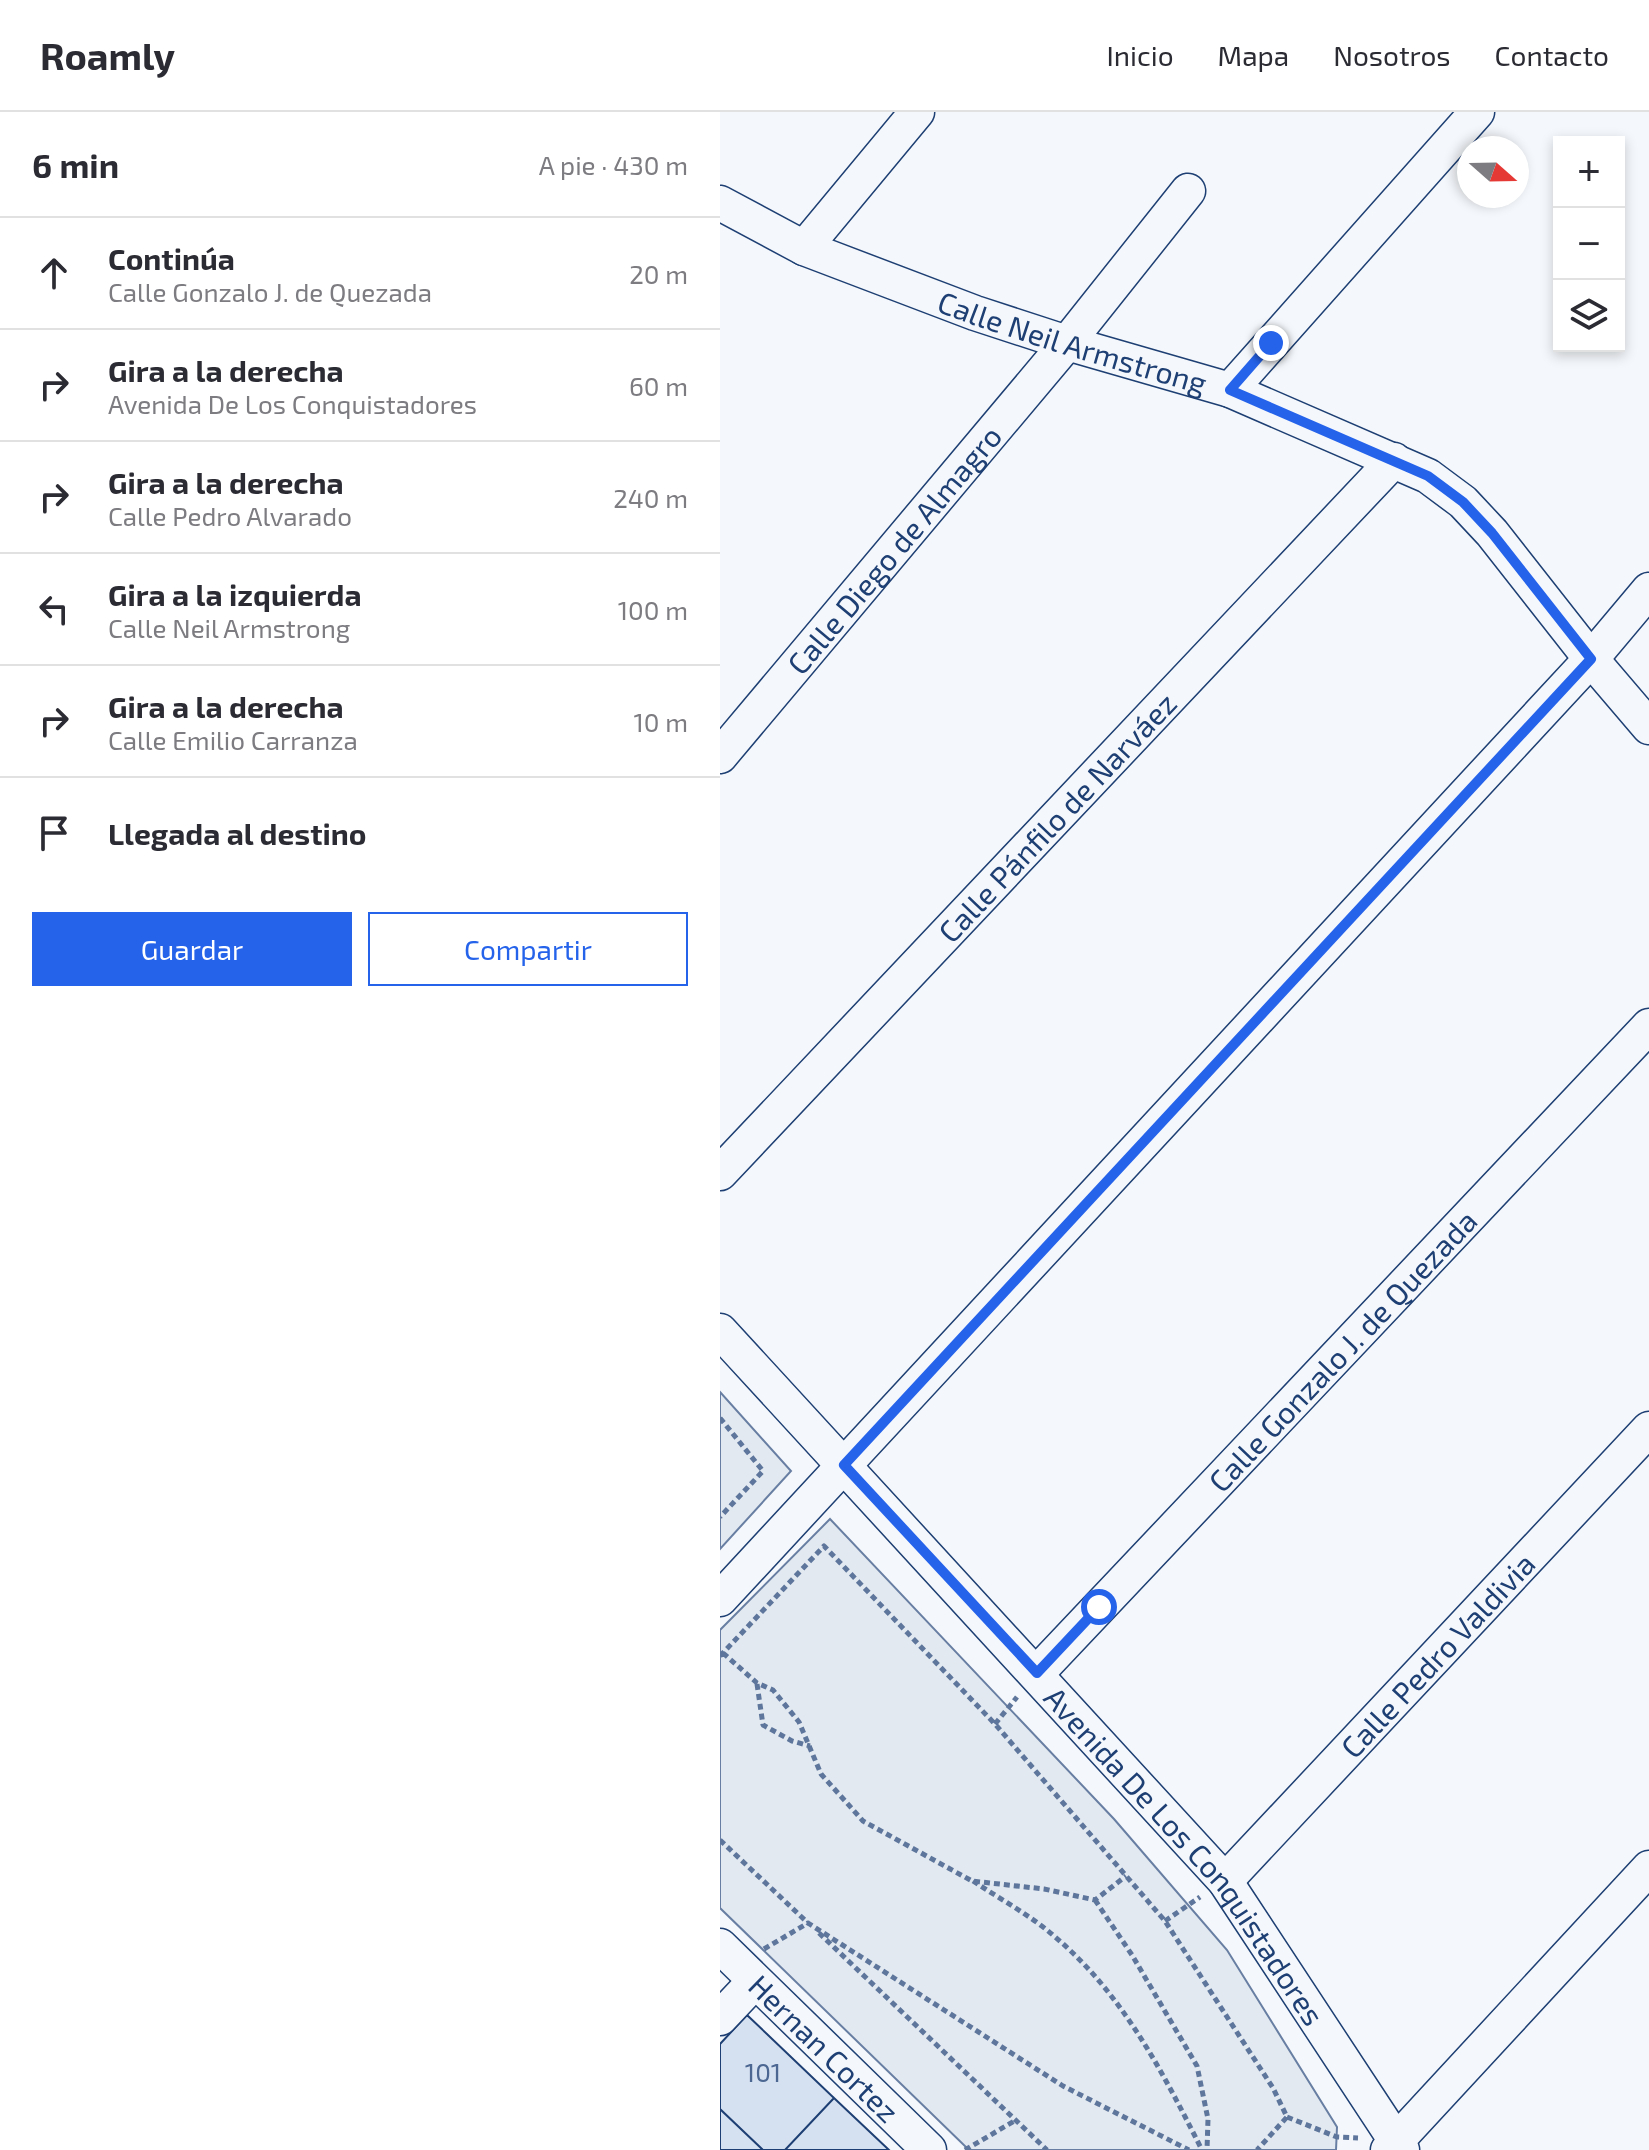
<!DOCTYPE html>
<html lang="es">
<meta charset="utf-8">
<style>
body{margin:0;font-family:"Exo 2",sans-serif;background:#f2f2f3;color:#2b2b33}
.controls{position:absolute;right:24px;top:24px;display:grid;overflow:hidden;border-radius:0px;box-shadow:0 4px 12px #0003}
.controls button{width:72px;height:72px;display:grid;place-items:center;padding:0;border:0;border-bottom:2px solid #e1e1e2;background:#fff;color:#2b2b33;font:40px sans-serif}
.compass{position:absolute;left:737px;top:24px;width:72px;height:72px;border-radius:50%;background:#fff;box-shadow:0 4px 12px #0003;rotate:110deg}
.stop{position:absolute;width:24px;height:24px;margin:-18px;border:6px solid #2563eb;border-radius:50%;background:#fff}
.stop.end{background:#2563eb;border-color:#fff;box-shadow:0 2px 8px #0008}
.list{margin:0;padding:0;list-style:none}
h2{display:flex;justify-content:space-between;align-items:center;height:104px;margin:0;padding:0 32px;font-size:34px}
h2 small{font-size:26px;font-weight:400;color:#7c7c81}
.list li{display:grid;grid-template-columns:52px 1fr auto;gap:24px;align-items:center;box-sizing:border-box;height:112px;padding:0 32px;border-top:2px solid #e1e1e2}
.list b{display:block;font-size:30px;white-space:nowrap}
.list p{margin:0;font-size:26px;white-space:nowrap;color:#7c7c81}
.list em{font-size:26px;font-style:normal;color:#7c7c81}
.actions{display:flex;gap:16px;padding:24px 32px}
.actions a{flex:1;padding:18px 0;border:2px solid #2563eb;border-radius:0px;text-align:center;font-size:28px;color:#2563eb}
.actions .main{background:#2563eb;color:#fff}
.icon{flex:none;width:44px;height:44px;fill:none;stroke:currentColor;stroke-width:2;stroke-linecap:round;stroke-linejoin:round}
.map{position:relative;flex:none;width:929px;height:2038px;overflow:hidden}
header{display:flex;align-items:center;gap:48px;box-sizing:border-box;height:112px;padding:0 40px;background:#fff;border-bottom:2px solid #e1e1e2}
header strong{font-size:38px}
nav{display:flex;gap:44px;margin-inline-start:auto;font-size:28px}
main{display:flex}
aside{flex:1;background:#fff}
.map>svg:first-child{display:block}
</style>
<header>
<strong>Roamly</strong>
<nav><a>Inicio</a><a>Mapa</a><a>Nosotros</a><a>Contacto</a></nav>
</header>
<main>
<aside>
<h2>6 min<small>A pie · 430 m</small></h2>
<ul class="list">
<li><svg class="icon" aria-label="ahead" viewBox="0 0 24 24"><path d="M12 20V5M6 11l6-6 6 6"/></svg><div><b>Continúa</b><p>Calle Gonzalo J. de Quezada</p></div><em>20 m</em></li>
<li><svg class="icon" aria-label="right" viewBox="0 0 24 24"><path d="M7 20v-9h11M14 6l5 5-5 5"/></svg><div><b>Gira a la derecha</b><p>Avenida De Los Conquistadores</p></div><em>60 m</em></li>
<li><svg class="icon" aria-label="right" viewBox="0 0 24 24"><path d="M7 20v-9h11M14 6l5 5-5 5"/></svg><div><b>Gira a la derecha</b><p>Calle Pedro Alvarado</p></div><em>240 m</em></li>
<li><svg class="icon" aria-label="left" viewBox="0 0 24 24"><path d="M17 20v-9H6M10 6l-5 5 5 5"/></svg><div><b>Gira a la izquierda</b><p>Calle Neil Armstrong</p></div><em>100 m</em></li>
<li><svg class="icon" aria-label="right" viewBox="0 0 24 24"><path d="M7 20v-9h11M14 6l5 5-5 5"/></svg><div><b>Gira a la derecha</b><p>Calle Emilio Carranza</p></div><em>10 m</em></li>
<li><svg class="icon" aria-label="arrive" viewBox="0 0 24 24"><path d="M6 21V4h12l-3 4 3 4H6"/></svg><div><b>Llegada al destino</b></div></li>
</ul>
<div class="actions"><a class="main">Guardar</a><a>Compartir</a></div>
</aside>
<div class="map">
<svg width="929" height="2038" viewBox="0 0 929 2038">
<rect width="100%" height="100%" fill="#f4f7fb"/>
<path fill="#e3e9f0" stroke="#687fa3" stroke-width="2" d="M0,1280l71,79 -71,78z
M110,1407l284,300 113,131 110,177 -1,23h-367l-249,-242v-278z"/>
<path fill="#d5e0f0" stroke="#1d3f73" stroke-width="2" d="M27,1903l87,83 -49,52h-22l-43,-41v-65z
M114,1986l55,52h-104z
M0,1997l43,41h-43z"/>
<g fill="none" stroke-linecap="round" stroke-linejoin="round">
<g stroke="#1d3f73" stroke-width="37">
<g id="minor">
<path id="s1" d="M0,91l84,45 171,65 92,30 163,47 198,86 35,26 29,31 99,126 58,68"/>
<path d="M84,136l113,-136"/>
<path d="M510,278l247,-278"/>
<path id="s2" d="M0,644l347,-413 121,-152"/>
<path id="s3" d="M0,1061l674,-713"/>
<path id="s4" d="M0,1219l505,550 177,269"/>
<path d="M0,1487l871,-940 58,-69"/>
<path id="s5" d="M317,1561l612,-647"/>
<path id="s6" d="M505,1769l424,-452"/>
<path id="s7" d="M0,1834l209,204"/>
<path d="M0,1906l35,-37"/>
<path d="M668,2038l261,-282"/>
</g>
</g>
<path stroke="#5e769c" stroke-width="5" stroke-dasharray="6 4" stroke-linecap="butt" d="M0,1306l43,53 -43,46
M3,1541l34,30 16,7 26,32 22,52 42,47 109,60 72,8 51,11 31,-24
M0,1544l104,-110 171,178 170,197 108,167 14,29 -30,33
M37,1572l6,41 29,16 18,5
M275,1612l22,-27
M0,1728l89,84
M253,1769c27,18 57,34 81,55 69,58 108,135 148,214
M375,1788l37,55 65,111 11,53 -1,31
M445,1809l35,-24
M99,1821l228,217
M44,1837l44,-26 255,163 126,64
M567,2005l50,20 21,1
M245,2038l51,-30"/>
<use href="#minor" stroke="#f4f7fb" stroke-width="34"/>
</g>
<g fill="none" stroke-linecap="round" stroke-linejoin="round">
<path stroke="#2563eb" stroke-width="10" d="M379,1495l-62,66 -193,-208 747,-806 -99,-126 -29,-31 -35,-26 -198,-86 41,-47"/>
</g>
<g text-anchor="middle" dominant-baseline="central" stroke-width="6" stroke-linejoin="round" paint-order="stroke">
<g font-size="26" fill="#4b6792">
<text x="43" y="1959">101</text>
</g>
<g font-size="30" fill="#1d3f73" stroke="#f4f7fb">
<text stroke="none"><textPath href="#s1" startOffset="380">Calle Neil Armstrong</textPath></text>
<text stroke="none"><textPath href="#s2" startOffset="270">Calle Diego de Almagro</textPath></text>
<text stroke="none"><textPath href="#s3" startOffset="490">Calle Pánfilo de Narváez</textPath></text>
<text stroke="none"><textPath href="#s5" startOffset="444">Calle Gonzalo J. de Quezada</textPath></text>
<text stroke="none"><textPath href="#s6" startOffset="310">Calle Pedro Valdivia</textPath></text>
<text stroke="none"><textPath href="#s4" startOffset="702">Avenida De Los Conquistadores</textPath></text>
<text stroke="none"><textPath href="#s7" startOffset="146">Hernan Cortez</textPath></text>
</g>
</g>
</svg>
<div class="controls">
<button>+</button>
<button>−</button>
<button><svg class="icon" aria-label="layers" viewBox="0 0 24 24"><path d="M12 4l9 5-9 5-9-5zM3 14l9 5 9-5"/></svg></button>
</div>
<svg class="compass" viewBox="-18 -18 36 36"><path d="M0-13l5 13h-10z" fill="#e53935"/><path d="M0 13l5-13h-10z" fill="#7c7c81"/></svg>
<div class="stop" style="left:379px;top:1495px"></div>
<div class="stop end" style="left:551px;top:231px"></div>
</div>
</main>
